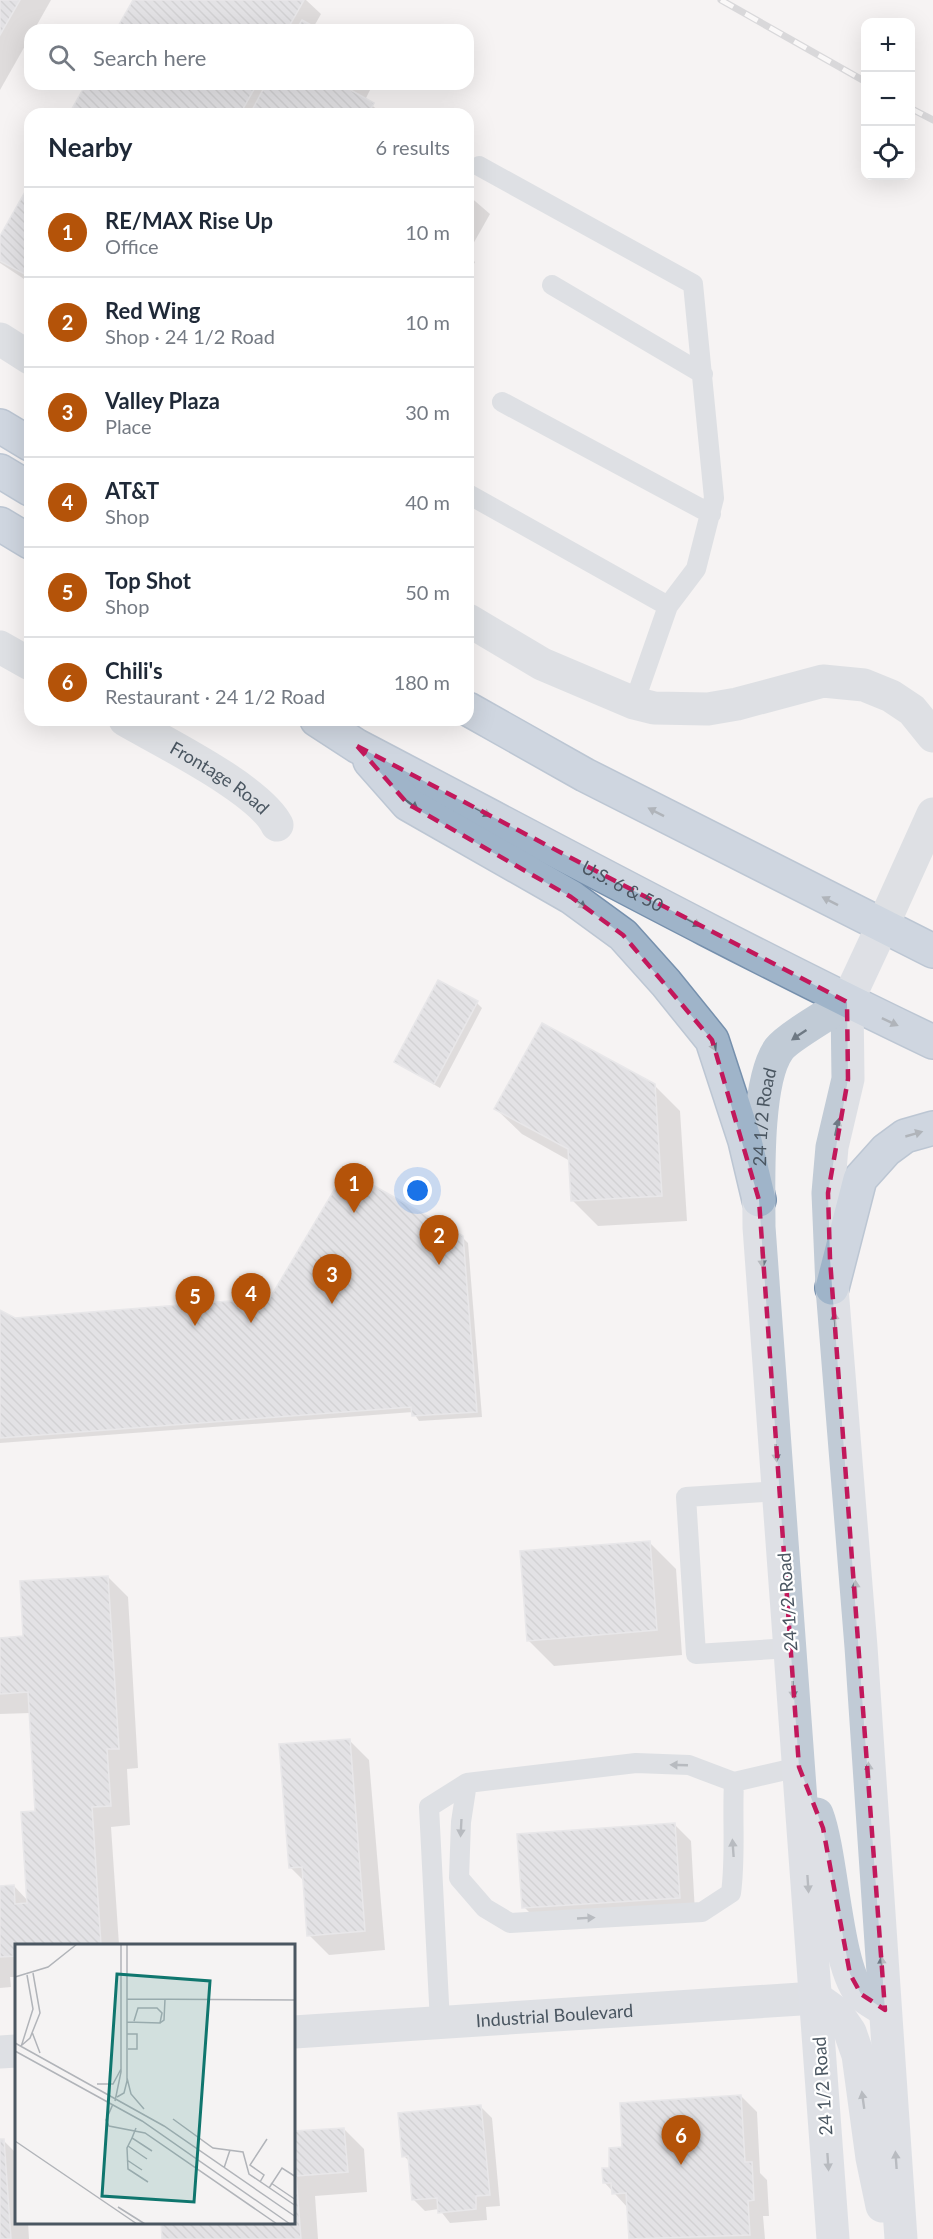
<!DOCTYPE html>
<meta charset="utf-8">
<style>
body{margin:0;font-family:Lato,sans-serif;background:#f2f2f3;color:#1f2937}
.controls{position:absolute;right:18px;top:18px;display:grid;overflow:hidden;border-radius:12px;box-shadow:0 6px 24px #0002}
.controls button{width:54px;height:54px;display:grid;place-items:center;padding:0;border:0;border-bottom:2px solid #e0e1e3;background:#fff;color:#1f2937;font:30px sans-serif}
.you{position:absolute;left:418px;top:1191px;width:21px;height:21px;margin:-15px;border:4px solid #fff;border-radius:50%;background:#1a73e8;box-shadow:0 0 0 9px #1a73e833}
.badge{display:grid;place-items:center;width:39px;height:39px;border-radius:50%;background:#b45309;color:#fff;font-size:20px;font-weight:700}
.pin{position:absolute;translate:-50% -50px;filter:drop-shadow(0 2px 3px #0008)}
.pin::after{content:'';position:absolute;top:32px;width:21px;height:18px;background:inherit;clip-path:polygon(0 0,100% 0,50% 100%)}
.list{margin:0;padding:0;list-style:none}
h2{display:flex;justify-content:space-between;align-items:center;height:78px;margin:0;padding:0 24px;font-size:26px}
h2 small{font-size:20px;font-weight:400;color:#747a83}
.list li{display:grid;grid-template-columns:39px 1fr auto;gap:18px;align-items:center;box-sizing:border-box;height:90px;padding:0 24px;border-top:2px solid #e0e1e3}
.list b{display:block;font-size:22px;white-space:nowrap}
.list p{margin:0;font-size:20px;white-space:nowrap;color:#747a83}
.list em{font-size:20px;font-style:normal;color:#747a83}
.icon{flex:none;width:33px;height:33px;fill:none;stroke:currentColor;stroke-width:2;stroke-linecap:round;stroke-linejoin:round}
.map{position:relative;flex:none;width:933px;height:2239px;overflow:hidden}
.search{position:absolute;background:#fff;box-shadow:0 6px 24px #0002;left:24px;top:24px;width:450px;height:66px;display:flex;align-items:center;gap:15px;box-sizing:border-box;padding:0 21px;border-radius:18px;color:#747a83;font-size:22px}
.panel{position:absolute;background:#fff;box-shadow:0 6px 24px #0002;left:24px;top:108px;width:450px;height:618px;border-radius:18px}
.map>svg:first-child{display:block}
</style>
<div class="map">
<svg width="933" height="2239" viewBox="0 0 933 2239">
<defs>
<pattern id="building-back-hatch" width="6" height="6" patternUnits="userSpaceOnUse" patternTransform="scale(1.5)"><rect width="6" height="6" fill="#cdcfd5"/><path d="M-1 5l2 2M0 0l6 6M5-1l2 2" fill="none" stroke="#a8abb0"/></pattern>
</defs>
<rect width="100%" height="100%" fill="#f5f3f3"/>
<path fill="#0003" d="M0,0h51l-17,30h-4v7l-30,53z
M135,0h171l15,14 -8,14 4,2h-199z
M87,84h286l-8,16 18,14h-313z
M30,186v97l-30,-20v-24z
M468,195l22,19 -22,39z
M468,256l7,6 -7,13z
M477,1003l5,5 -42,80 -44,-26z
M654,1085l26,26 7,110 -89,5 -26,-26 -2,-39 -48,-27 -26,-25z
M462,1237l6,6 14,174 -63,4 -6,-9 -413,31v-131l15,8 256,-21z
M650,1543l26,26 6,86 -128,11 -26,-26z
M108,1577l20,20 10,171 -11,1 3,56 -19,2 8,118h-103v32h-6l1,10 -11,1v-101l14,-1 14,15 9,-89 -7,-99 -30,1v-75l25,-1z
M349,1740l20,20 16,190 -56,5 -20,-20 -5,-54 -14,-14z
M675,1825l16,16 4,72 -155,10 -16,-16z
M741,2096l16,16 3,61 7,7 2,36h-6l2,23h-135l-2,-31 -24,-26 20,-33z
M481,2107l11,11 8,88 -14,1 1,13 -37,3 -11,-14 -14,2 -11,-11 -3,-37 -7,-7z
M344,2129l20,20 3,43 -52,4 3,43h-155l131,-17v-89z
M3,2140l13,13v69h12l1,17h-29v-98z"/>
<path fill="url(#building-back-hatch)" stroke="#d7d9de" stroke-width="1.5" d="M0,0h20l-20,35z
M133,0h171l-17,30h-171z
M302,20l18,10h-24z
M86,84h171l-17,30h-171z
M266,84h83l-2,4 27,15 -6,11h-118z
M30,183v94l-30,-16v-25z
M438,980l40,21 -44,83 -40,-22z
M542,1023l113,61 7,112 -91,5 -3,-52 -74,-40z
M346,1170l117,66 14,176 -65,4 -1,-9 -411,31v-128l15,8 255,-20z
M650,1541l7,89 -130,11 -7,-90z
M108,1576l11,173h-12l4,57 -19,1 9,138h-85v11l-16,1v-71l14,-1 1,19 12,-1 -6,-91 14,-1 -7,-119 -28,2v-56l23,-2 -3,-55z
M350,1739l15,192 -58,5 -5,-69 -13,1 -10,-124z
M675,1823l5,75 -158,10 -5,-74z
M741,2095l4,67h7l2,38 -6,1 2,34 -121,4 -3,-46 -14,1 -1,-11h-8l-1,-15h7v-20l13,-1 -2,-44z
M481,2105l9,90 -14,1v13l-38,4 -1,-15 -25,2 -4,-44 -6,1 -4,-44z
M344,2128l4,44 -52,4 5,63h-139l-1,-17h133v-91z
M0,2139h4l7,100h-11z"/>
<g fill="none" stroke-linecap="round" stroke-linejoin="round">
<g stroke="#7690ad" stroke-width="36">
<g id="trunk">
<path d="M0,426l30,18"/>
<path d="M0,471l30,18"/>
<path d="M0,524l30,18"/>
<path d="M468,709l117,66 348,176"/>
<path id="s4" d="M317,720l40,26c191,100 381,203 576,296"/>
<path d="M370,761l38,43 163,93 52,38 43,48 46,57 33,101 14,59"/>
<path d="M832,1288l28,-109 26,-29 19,-14 28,-8"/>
</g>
</g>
<path stroke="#c1cad2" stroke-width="20" d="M479,166l214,118 21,214 -18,71 -28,37
M552,285l151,89
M502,402l209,112
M468,494l200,112 -34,97
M779,1491l-93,6 10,157 94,-6
M734,1782c-2,37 2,74 -3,111l-29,19 -192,11 -25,-15 -26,-30 2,-56 6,-39 169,-20 53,2 45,17 65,-15
M440,2023l-11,-216 38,-24"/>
<g stroke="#c1cad2" stroke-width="33">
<path d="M0,339l30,19"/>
<path d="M468,620l74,44 92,39 20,5 54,1 29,-5 86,-23 41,4 27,11 21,14 21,26"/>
<path d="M0,647l30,17"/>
<path id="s1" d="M125,720c38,22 134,69 152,105"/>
<path d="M882,927l51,-113"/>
<path id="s2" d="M294,2032l522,-34"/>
<path d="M0,2052l16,-1"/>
</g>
<g stroke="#c1cbd6" stroke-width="33">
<path d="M882,927l-35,75 1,77 -16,68 -4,46 4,95 29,359 40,592"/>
<path d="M817,1814c16,41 19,157 45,181 7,6 16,11 23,15"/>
<path d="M816,1998l21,15 13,19 8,23 14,103 10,48"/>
<path id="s3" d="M833,2239l-74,-1012c0,-42 -4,-145 20,-178 9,-12 53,-37 68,-47"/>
</g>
<use href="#trunk" stroke="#9fb4c9" stroke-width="33"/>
<g stroke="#b5b8bd" stroke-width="7">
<path id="rail" d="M721,0l145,82
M910,108l23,12"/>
</g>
<use href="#rail" stroke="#fff" stroke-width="4.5" stroke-dasharray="14" stroke-linecap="butt"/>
</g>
<defs><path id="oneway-solid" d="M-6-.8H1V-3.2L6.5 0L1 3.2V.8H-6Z" transform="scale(1.5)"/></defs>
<g fill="#5b6976">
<use href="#oneway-solid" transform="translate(411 804) rotate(37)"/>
<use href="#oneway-solid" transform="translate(483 812) rotate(28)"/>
<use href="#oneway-solid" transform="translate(656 812) rotate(-153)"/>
<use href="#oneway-solid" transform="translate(830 901) rotate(-153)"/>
<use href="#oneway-solid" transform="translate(579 903) rotate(36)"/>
<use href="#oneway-solid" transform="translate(693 922) rotate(28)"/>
<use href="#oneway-solid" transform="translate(890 1022) rotate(25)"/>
<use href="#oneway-solid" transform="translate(712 1043) rotate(64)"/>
<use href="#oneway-solid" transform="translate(914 1134) rotate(-16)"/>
</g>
<g fill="#6e7984">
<use href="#oneway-solid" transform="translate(799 1035) rotate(146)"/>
<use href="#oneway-solid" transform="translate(837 1127) rotate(-78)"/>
<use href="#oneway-solid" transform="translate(762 1259) rotate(86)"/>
<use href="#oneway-solid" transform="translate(835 1321) rotate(-95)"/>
<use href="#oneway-solid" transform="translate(776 1453) rotate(86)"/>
<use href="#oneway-solid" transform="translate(856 1589) rotate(-94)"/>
<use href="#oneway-solid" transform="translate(793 1690) rotate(86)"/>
<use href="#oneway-solid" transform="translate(869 1771) rotate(-94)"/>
<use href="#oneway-solid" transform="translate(808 1884) rotate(86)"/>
<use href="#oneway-solid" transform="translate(882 1965) rotate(-94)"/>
<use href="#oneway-solid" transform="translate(863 2100) rotate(-98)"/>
<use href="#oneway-solid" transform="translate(896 2160) rotate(-94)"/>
<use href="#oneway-solid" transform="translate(828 2162) rotate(86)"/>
</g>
<g fill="#6e7983">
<use href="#oneway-solid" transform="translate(679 1765) rotate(-178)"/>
<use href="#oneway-solid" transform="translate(461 1828) rotate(93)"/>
<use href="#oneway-solid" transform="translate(733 1848) rotate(-94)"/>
<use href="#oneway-solid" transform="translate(586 1918) rotate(-3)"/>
</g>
<path d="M0 0H933V2239H0ZM357,746l490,256 1,77 -20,114 2,66 55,751 -24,-16 -11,-20 -27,-146 -24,-61 -40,-567 -47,-160 -89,-105 -52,-38 -163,-93z" fill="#f5f3f3" fill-opacity=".55" fill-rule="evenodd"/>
<path fill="none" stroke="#c2185b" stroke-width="4.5" stroke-dasharray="12 8" stroke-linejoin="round" d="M357,746l490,256 1,77 -20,114 2,66 55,751 -24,-16 -11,-20 -27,-146 -24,-61 -40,-567 -47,-160 -89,-105 -52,-38 -163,-93z"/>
<g text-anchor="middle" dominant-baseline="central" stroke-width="4.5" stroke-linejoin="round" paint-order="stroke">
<g font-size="18" fill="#4a5661" stroke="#fff">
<text stroke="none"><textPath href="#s1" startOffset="111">Frontage Road</textPath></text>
<text stroke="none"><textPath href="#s4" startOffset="348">U.S. 6 &amp; 50</textPath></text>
<text stroke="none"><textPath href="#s3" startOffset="1125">24 1/2 Road</textPath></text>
<text transform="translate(787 1602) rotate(-94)">24 1/2 Road</text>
<text stroke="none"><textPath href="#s2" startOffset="261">Industrial Boulevard</textPath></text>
<text transform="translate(822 2086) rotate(-94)">24 1/2 Road</text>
</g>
</g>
<g transform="translate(15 1944)">
<rect width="280" height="280" fill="#f5f3f3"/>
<path fill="none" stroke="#b1b4b9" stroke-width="1.5" d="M0,33l33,-10 29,-23M112,55l169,1M112,78l33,1 2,-10 -5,-5h-19l-4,13M145,79l4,-3 1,-21M17,88l8,21M112,90h10v15h-9M0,99l149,83 132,91M7,101l8,-7 10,-25 -7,-40M6,103l12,-38 -6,-34M0,107l127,70 148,103M112,134l4,16 13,15M82,140h16l8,-15M102,153l7,-4 3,-12v-137M100,157l6,-29v-128M98,160l-7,16 3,6 36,7 132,91M158,175l40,29 30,4 6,22 47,32M121,184l-4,10 20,13M117,194l-5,10 1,21 20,13M0,197l122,83M113,202l19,13M112,216l15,10M209,224l6,-18M245,238l4,-7 -14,-10 17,-26M256,239l25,17M254,244l13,-20 14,9M103,263l27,17"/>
<path fill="#0f766e" fill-opacity="0.15" stroke="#0f766e" stroke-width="3" d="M102,30l93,7 -16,221 -92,-6z"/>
<rect width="280" height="280" fill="none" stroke="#4a5661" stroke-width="3"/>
</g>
</svg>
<div class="controls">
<button>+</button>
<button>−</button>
<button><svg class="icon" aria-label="locate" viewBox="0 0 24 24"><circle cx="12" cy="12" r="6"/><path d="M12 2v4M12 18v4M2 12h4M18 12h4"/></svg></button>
</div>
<div class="you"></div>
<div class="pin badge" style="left:354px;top:1213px">1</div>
<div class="pin badge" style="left:439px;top:1265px">2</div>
<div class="pin badge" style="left:332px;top:1304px">3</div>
<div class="pin badge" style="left:251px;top:1323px">4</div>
<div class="pin badge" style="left:195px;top:1326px">5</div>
<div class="pin badge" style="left:681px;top:2165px">6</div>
<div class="search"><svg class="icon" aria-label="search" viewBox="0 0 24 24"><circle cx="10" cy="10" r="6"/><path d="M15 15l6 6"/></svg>Search here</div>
<section class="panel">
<h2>Nearby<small>6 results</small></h2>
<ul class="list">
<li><span class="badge">1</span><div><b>RE/MAX Rise Up</b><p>Office</p></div><em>10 m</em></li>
<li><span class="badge">2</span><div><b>Red Wing</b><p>Shop · 24 1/2 Road</p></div><em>10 m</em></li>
<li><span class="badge">3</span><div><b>Valley Plaza</b><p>Place</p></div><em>30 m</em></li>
<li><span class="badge">4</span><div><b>AT&amp;T</b><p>Shop</p></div><em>40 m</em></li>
<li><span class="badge">5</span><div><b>Top Shot</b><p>Shop</p></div><em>50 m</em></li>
<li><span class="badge">6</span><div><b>Chili's</b><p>Restaurant · 24 1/2 Road</p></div><em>180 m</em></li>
</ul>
</section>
</div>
